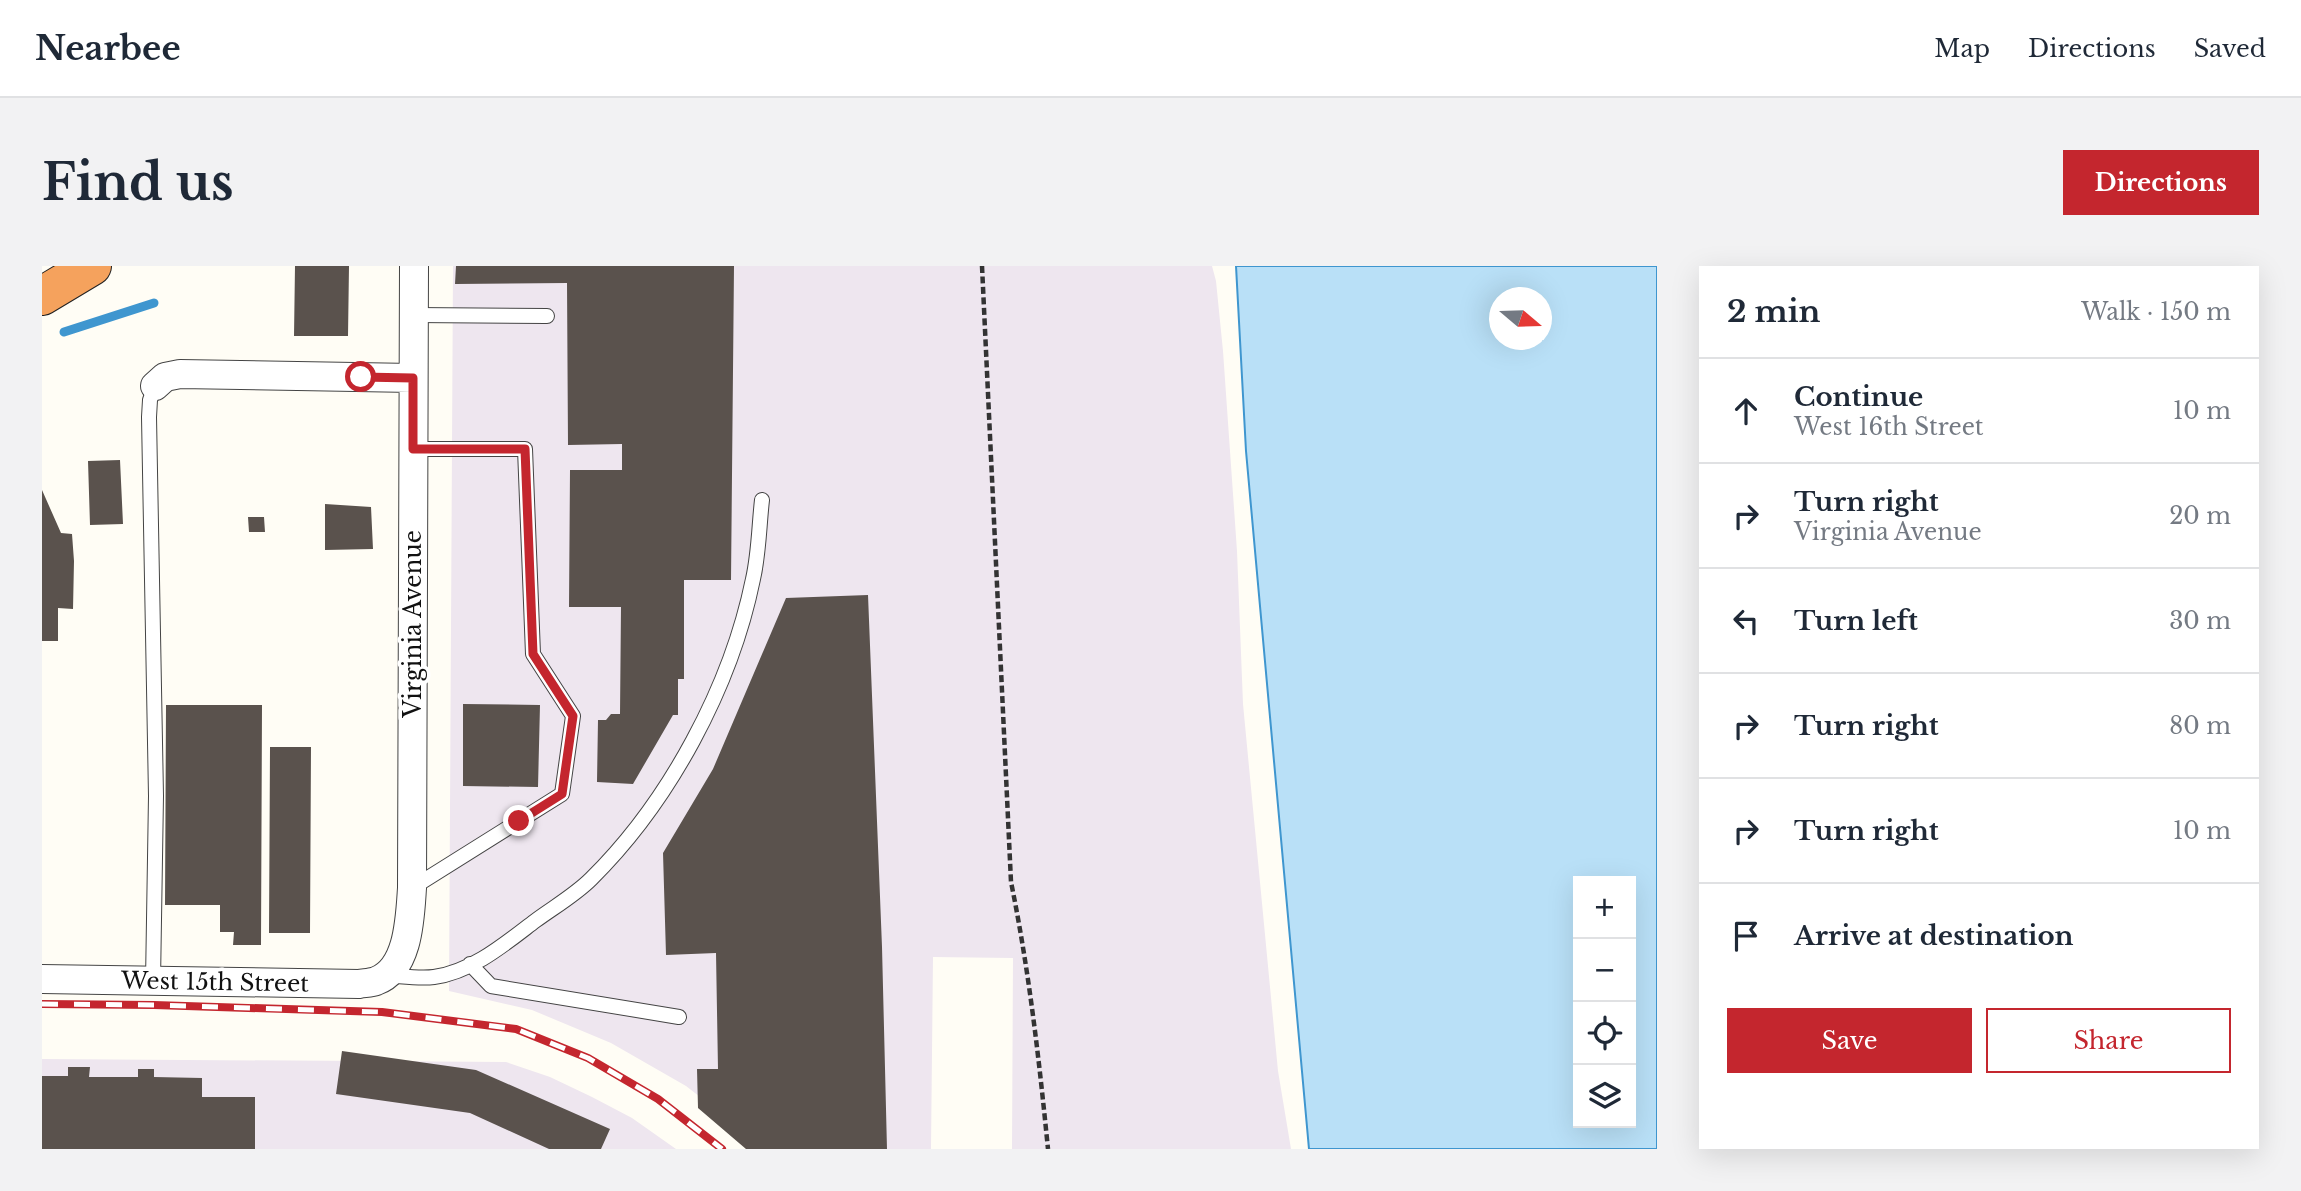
<!DOCTYPE html>
<meta charset="utf-8">
<style>
body{margin:0;font-family:"Libre Baskerville",serif;background:#f2f2f3;color:#1f2937}
.controls{position:absolute;right:21px;bottom:21px;display:grid;overflow:hidden;border-radius:0px;box-shadow:0 7px 28px #0002}
.controls button{width:63px;height:63px;display:grid;place-items:center;padding:0;border:0;border-bottom:2px solid #e0e1e3;background:#fff;color:#1f2937;font:35px sans-serif}
.compass{position:absolute;left:1447px;top:21px;width:63px;height:63px;border-radius:50%;background:#fff;box-shadow:0 7px 28px #0002;rotate:109deg}
.stop{position:absolute;width:21px;height:21px;margin:-16px;border:5px solid #c4262e;border-radius:50%;background:#fff}
.stop.end{background:#c4262e;border-color:#fff;box-shadow:0 2px 7px #0008}
.list{margin:0;padding:0;list-style:none}
h2{display:flex;justify-content:space-between;align-items:center;height:91px;margin:0;padding:0 28px;font-size:30px}
h2 small{font-size:23px;font-weight:400;color:#747a83}
.list li{display:grid;grid-template-columns:46px 1fr auto;gap:21px;align-items:center;box-sizing:border-box;height:105px;padding:0 28px;border-top:2px solid #e0e1e3}
.list b{display:block;font-size:26px;white-space:nowrap}
.list p{margin:0;font-size:23px;white-space:nowrap;color:#747a83}
.list em{font-size:23px;font-style:normal;color:#747a83}
.actions{display:flex;gap:14px;padding:21px 28px}
.actions a{flex:1;padding:16px 0;border:2px solid #c4262e;border-radius:0px;text-align:center;font-size:24px;color:#c4262e}
.actions .main{background:#c4262e;color:#fff}
.icon{flex:none;width:38px;height:38px;fill:none;stroke:currentColor;stroke-width:2;stroke-linecap:round;stroke-linejoin:round}
.map{position:relative;flex:none;width:1615px;height:883px;overflow:hidden;border-radius:0px}
header{display:flex;align-items:center;gap:42px;box-sizing:border-box;height:98px;padding:0 35px;background:#fff;border-bottom:2px solid #e0e1e3}
header strong{font-size:33px}
nav{display:flex;gap:38px;margin-inline-start:auto;font-size:24px}
.intro{display:flex;align-items:center;justify-content:space-between;box-sizing:border-box;height:168px;padding:0 42px}
h1{margin:0;font-size:49px}
.button{padding:18px 32px;border-radius:0px;background:#c4262e;color:#fff;font-size:24px;font-weight:700}
main{display:flex;gap:42px;padding:0 42px}
aside{flex:1;background:#fff;border-radius:0px;box-shadow:0 7px 28px #0002}
.map>svg:first-child{display:block}
</style>
<header>
<strong>Nearbee</strong>
<nav><a>Map</a><a>Directions</a><a>Saved</a></nav>
</header>
<div class="intro"><h1>Find us</h1><a class="button">Directions</a></div>
<main>
<div class="map">
<svg width="1615" height="883" viewBox="0 0 1615 883">
<rect width="100%" height="100%" fill="#fffdf5"/>
<path fill="#eee6ef" d="M411,0h759l4,15 7,70 14,200 6,153 35,367 13,78h-279l1,-191 -80,-1 -2,192h-171l-38,-35 -36,-28 -75,-43 -79,-33 -83,-19z
M0,793l464,3 44,15 42,20 40,21 44,31h-634z"/>
<path fill="#b9e0f7" stroke="#3f96cf" stroke-width="2" fill-rule="evenodd" d="M1194,0h421v883h-348l-63,-698zM1458,32h42v42h-42zM1536,615h53v242h-53z"/>
<g fill="none" stroke-linecap="round" stroke-linejoin="round">
<path stroke="#3f96cf" stroke-width="9" d="M22,66l90,-29"/>
</g>
<path fill="#5a524d" d="M253,0h54l-1,70h-54z
M414,0h278l-3,314h-47v99h-6v36h-5l-40,69 -36,-2 1,-62h8l5,-6h9l1,-107h-52l1,-137h52v-26l-54,1 -1,-162 -112,1z
M78,194l3,64 -33,1 -2,-64z
M0,224l19,43 11,1 2,27 -1,48 -15,-1v33h-16z
M283,238l46,3 2,42 -48,1z
M206,251h16l1,15h-16z
M826,329l14,352 5,202h-141l-48,-41 -1,-39h21l-2,-116 -50,2 -3,-102 50,-84 73,-171z
M421,438l77,1 -2,82 -75,-1z
M124,439h96l-1,240h-28l1,-13h-14v-27h-55z
M228,481h41l-1,186h-41z
M300,785l134,19 134,59 -9,20h-52l-79,-36 -134,-19z
M26,801h22l-1,10h49v-8h16v8l48,1v19h53v52h-213v-73h26z"/>
<g fill="none" stroke-linecap="round" stroke-linejoin="round">
<g stroke="#444" stroke-width="16">
<path id="lane" d="M372,49l133,1
M370,622l150,-94 11,-78 -40,-62 -8,-205h-112
M428,698l21,22 188,31
M344,709c16,1 33,4 48,2 38,-5 72,-34 101,-56 19,-14 40,-26 56,-42 78,-77 140,-192 162,-300 6,-26 6,-53 9,-79
M111,715l3,-185 -7,-379 1,-17 5,-14"/>
</g>
<g stroke="#444" stroke-width="30">
<path id="street" d="M113,120l10,-9 15,-3 233,4
M0,713l317,5c5,-1 12,-1 17,-3 33,-12 34,-64 36,-93l2,-622"/>
</g>
<g stroke="#222" stroke-width="40">
<path id="highway" d="M0,30l50,-30"/>
</g>
<path stroke="#333" stroke-width="4.5" stroke-dasharray="7 3.5" stroke-linecap="butt" d="M940,0l29,616c18,88 28,177 37,267"/>
<use href="#lane" stroke="#fff" stroke-width="14"/>
<use href="#street" stroke="#fff" stroke-width="28"/>
<use href="#highway" stroke="#f5a25d" stroke-width="38"/>
<g stroke="#c4262e" stroke-width="8">
<path id="rail" d="M0,738l112,1 228,7 134,17 72,29 70,41 64,50"/>
</g>
<use href="#rail" stroke="#fff" stroke-width="5" stroke-dasharray="16" stroke-linecap="butt"/>
</g>
<g fill="none" stroke-linecap="round" stroke-linejoin="round">
<path stroke="#c4262e" stroke-width="9" d="M319,111l52,1v71h112l8,205 40,62 -11,78 -43,27"/>
</g>
<g text-anchor="middle" dominant-baseline="central" stroke-width="7" stroke-linejoin="round" paint-order="stroke">
<g font-size="23" fill="#111" stroke="#fff">
<text transform="translate(371 358) rotate(-90)">Virginia Avenue</text>
<text transform="translate(173 716) rotate(1)">West 15th Street</text>
</g>
</g>
</svg>
<div class="controls">
<button>+</button>
<button>−</button>
<button><svg class="icon" aria-label="locate" viewBox="0 0 24 24"><circle cx="12" cy="12" r="6"/><path d="M12 2v4M12 18v4M2 12h4M18 12h4"/></svg></button>
<button><svg class="icon" aria-label="layers" viewBox="0 0 24 24"><path d="M12 4l9 5-9 5-9-5zM3 14l9 5 9-5"/></svg></button>
</div>
<svg class="compass" viewBox="-18 -18 36 36"><path d="M0-13l5 13h-10z" fill="#e53935"/><path d="M0 13l5-13h-10z" fill="#747a83"/></svg>
<div class="stop" style="left:319px;top:111px"></div>
<div class="stop end" style="left:477px;top:555px"></div>
</div>
<aside>
<h2>2 min<small>Walk · 150 m</small></h2>
<ul class="list">
<li><svg class="icon" aria-label="ahead" viewBox="0 0 24 24"><path d="M12 20V5M6 11l6-6 6 6"/></svg><div><b>Continue</b><p>West 16th Street</p></div><em>10 m</em></li>
<li><svg class="icon" aria-label="right" viewBox="0 0 24 24"><path d="M7 20v-9h11M14 6l5 5-5 5"/></svg><div><b>Turn right</b><p>Virginia Avenue</p></div><em>20 m</em></li>
<li><svg class="icon" aria-label="left" viewBox="0 0 24 24"><path d="M17 20v-9H6M10 6l-5 5 5 5"/></svg><div><b>Turn left</b></div><em>30 m</em></li>
<li><svg class="icon" aria-label="right" viewBox="0 0 24 24"><path d="M7 20v-9h11M14 6l5 5-5 5"/></svg><div><b>Turn right</b></div><em>80 m</em></li>
<li><svg class="icon" aria-label="right" viewBox="0 0 24 24"><path d="M7 20v-9h11M14 6l5 5-5 5"/></svg><div><b>Turn right</b></div><em>10 m</em></li>
<li><svg class="icon" aria-label="arrive" viewBox="0 0 24 24"><path d="M6 21V4h12l-3 4 3 4H6"/></svg><div><b>Arrive at destination</b></div></li>
</ul>
<div class="actions"><a class="main">Save</a><a>Share</a></div>
</aside>
</main>
